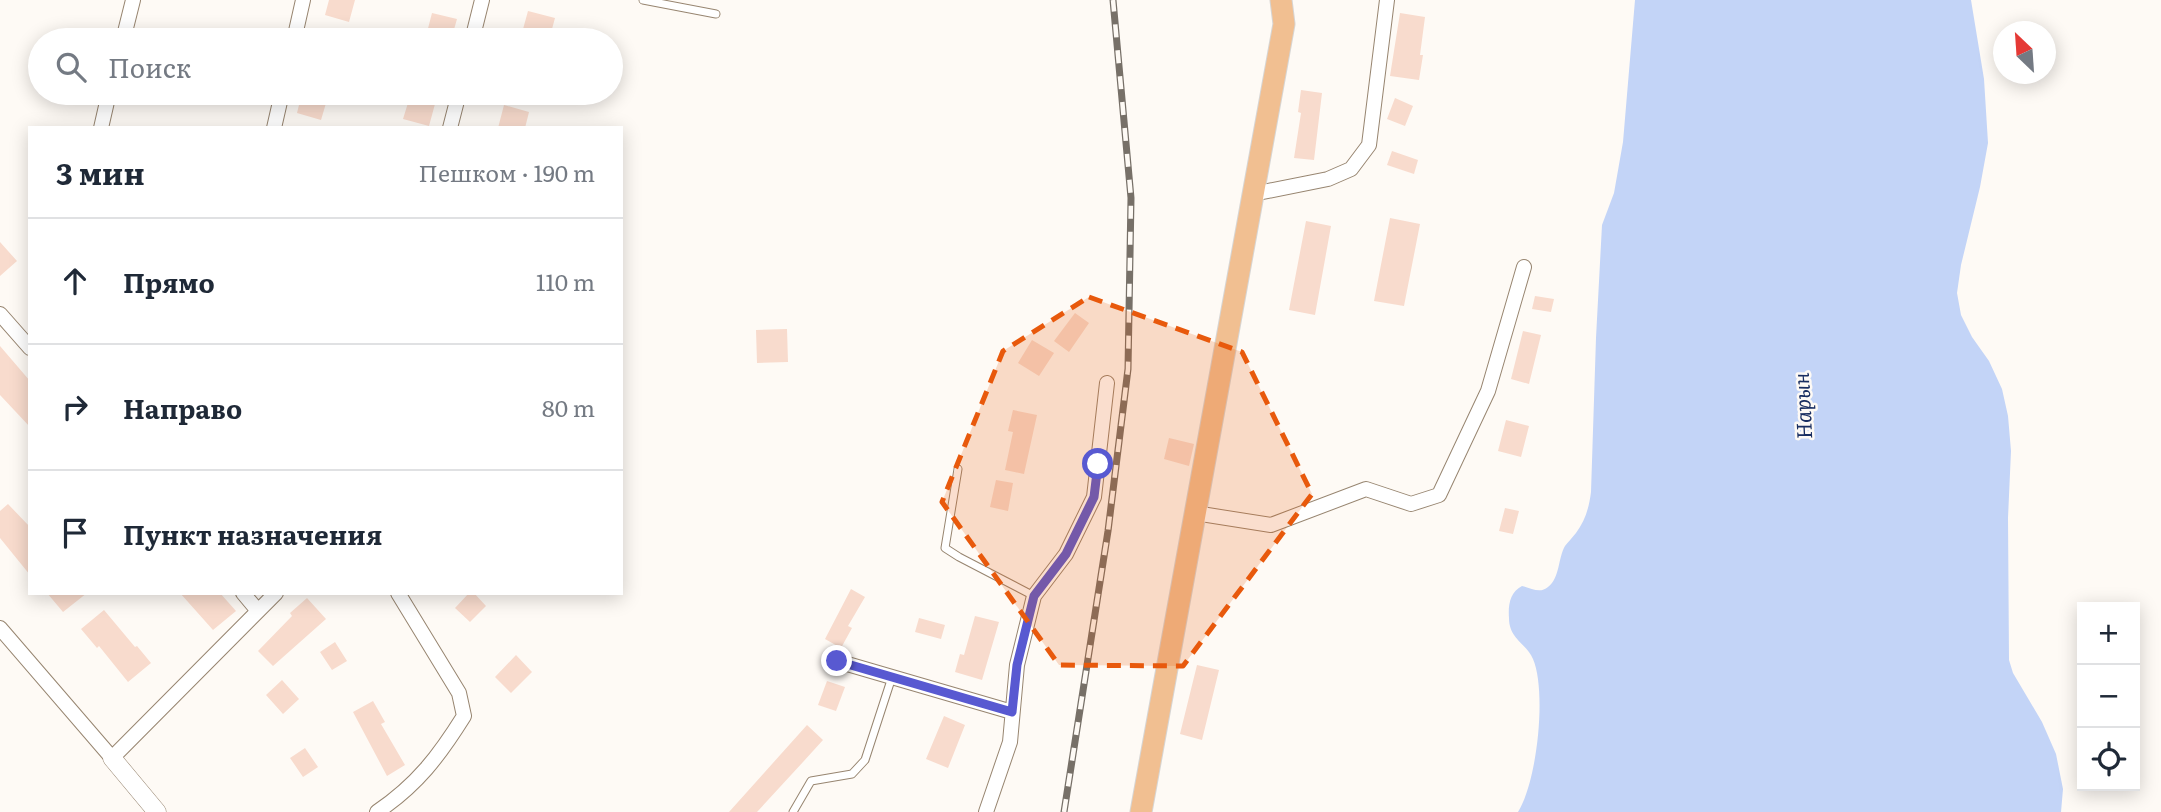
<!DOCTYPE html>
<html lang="ru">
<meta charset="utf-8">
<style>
body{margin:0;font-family:Literata,serif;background:#f6f6f7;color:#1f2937}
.controls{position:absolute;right:21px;bottom:21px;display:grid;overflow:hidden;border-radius:0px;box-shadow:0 4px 18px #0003}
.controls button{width:63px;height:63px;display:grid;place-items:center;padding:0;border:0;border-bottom:2px solid #e0e1e3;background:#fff;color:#1f2937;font:35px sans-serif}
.compass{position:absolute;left:1993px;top:21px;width:63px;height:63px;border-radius:50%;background:#fff;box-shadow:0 4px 18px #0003;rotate:335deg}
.stop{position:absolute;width:21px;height:21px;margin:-16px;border:5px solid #5859d1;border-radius:50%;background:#fff}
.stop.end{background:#5859d1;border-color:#fff;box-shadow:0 2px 7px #0008}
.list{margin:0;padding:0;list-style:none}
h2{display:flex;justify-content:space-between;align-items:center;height:91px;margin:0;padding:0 28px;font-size:30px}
h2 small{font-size:23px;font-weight:400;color:#747a83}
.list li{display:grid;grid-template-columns:46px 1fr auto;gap:21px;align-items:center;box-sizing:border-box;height:126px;padding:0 28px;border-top:2px solid #e0e1e3}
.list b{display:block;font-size:26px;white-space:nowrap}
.list em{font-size:23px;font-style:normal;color:#747a83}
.icon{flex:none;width:38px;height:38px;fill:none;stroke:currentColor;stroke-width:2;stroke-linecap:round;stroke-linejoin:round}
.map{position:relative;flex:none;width:2161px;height:812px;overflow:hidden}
.search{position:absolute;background:#fff;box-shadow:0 4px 18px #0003;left:28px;top:28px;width:595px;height:77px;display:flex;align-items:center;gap:18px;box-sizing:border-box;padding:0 24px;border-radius:38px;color:#747a83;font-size:26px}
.panel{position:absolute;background:#fff;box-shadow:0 4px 18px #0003;left:28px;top:126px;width:595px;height:469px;border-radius:0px}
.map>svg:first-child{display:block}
</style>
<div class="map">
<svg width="2161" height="812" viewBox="0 0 2161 812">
<rect width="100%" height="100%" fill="#fefaf5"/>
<path fill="#c3d4f7" d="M1635,0h336l13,79 4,64 -8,44 -19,78 -4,28 4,22 11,22 17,24 13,28 6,27 3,35 -3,67 1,142 4,13 29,49 14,32 7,35 -2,23h-543c19,-30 29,-120 15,-153 -7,-16 -24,-20 -24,-41 -1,-13 1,-26 13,-32 9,2 18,8 26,1 12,-9 10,-29 17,-41 3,-4 7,-8 11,-13 9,-12 13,-25 15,-41l5,-154 6,-113 12,-32 9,-51z"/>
<path fill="#f8dbcd" d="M329,0h26l-6,22 -24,-7z
M528,11l27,7 -6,22h-29z
M432,13l25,6 -6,21h-26z
M1400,13l25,4 -5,38h3l-4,25 -29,-4z
M1301,90l21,3 -8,67 -20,-2 7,-45 -3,-1z
M302,93h27l-8,27 -24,-7z
M411,93h27l-9,33 -26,-7z
M1395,98l18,8 -8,20 -18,-7z
M504,105l25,7 -4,16h-27z
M1392,151l26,9 -4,14 -27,-9z
M1390,218l30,6 -16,82 -30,-5z
M1306,221l25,5 -16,89 -26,-5z
M0,242l17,19 -17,15z
M1535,296l19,3 -3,13 -19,-3z
M1075,313l14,10 -20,29 -15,-11z
M787,329l1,33 -31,1 -1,-33z
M1523,331l18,4 -12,49 -18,-5z
M1032,340l22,13 -15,23 -21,-13z
M0,346l30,35v46l-30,-32z
M1013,410l24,5 -13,59 -19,-4 8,-38 -5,-1z
M1506,420l23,6 -8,31 -23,-6z
M1169,438l25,6 -5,22 -25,-7z
M996,480l17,3 -5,28 -18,-4z
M8,504l22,23v48l-30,-37v-27z
M1505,508l14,3 -6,23 -14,-3z
M851,589l14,8 -17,29 4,2 -11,20 -16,-9z
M47,593h40l-24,19z
M180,593h40l16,18 -23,19z
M469,593h5l12,13 -16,16 -15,-14z
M307,598l19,21 -53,47 -15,-15 34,-35 -2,-3z
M104,610l31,37 2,-1 14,17 -23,19 -29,-36 -2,2 -16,-19z
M975,616l24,6 -17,58 -27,-8 5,-18 4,1z
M919,618l26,7 -4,14 -26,-7z
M335,642l12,19 -15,9 -12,-18z
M516,655l16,17 -21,21 -16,-16z
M1197,665l22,5 -17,70 -22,-6z
M282,680l17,19 -16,15 -17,-19z
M827,681l18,6 -9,24 -18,-6z
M373,701l12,21 -4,2 24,41 -18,11 -34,-64z
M944,716l21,9 -17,43 -22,-9z
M807,725l16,15 -20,22 -46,50h-28z
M305,748l13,19 -15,10 -13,-19z"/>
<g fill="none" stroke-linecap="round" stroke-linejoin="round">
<g stroke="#978570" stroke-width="9">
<path id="service" d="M643,0l73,14
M958,469l-13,79 14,9 75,39
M793,812l18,-31 41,-7 13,-14 27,-83"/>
</g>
<g stroke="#978570" stroke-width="16">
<path id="minor" d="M123,40l10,-40
M294,40l9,-40
M472,40l10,-40
M101,128l8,-35
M274,128l8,-35
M450,128l9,-35
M1253,194l75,-15 23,-10 18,-24 18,-145
M0,314l30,34
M1195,513l76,12 95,-36 45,15 28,-9 49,-104 36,-124
M243,593l15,18
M0,628l112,130 164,-165
M837,661l175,51
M377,812c40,-27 62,-56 87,-96l-5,-23 -61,-100
M986,812l24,-70 7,-77 17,-69 32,-42 28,-57 13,-114"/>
</g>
<g stroke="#978570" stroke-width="19">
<path id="tertiary" d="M112,758l45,54"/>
</g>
<g stroke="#d7d5d3" stroke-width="23">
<path id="primary" d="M1141,812l143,-788 -3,-24"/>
</g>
<use href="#service" stroke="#fff" stroke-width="7"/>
<use href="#minor" stroke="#fff" stroke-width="14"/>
<use href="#tertiary" stroke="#fff" stroke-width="18"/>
<use href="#primary" stroke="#f1bf91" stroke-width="21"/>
<g stroke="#777068" stroke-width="7">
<path id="rail" d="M1064,812l44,-281 20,-162 3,-171 -18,-198"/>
</g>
<use href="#rail" stroke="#fefaf5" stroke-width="4.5" stroke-dasharray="13" stroke-linecap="butt"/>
</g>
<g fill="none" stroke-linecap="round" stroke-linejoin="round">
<path stroke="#5859d1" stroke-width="9" d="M837,661l175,51 5,-47 17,-69 32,-42 28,-57 4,-33"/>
</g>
<path fill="#e8590c" fill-opacity="0.2" stroke="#e8590c" stroke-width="5" stroke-dasharray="14 9" stroke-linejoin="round" d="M1089,297l153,55 70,142 -129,172 -124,-1 -117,-163 61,-151z"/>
<g text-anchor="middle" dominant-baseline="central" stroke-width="5" stroke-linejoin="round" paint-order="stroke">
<g font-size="21" font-style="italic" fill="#192e61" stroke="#fefaf5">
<text transform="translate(1801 406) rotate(-93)">Нарын</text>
</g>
</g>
</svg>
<div class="controls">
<button>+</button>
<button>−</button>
<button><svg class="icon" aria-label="locate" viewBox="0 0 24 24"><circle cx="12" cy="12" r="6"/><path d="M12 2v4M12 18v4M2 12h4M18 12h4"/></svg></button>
</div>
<svg class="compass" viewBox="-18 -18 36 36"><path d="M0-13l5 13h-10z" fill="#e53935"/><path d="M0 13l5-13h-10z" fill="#747a83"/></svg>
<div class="stop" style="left:1098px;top:464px"></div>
<div class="stop end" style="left:837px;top:661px"></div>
<div class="search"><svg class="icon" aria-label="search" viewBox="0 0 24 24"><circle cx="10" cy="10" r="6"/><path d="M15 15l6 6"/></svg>Поиск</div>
<section class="panel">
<h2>3 мин<small>Пешком · 190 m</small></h2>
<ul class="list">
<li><svg class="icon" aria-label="ahead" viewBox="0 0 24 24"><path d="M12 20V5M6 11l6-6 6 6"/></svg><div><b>Прямо</b></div><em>110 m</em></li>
<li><svg class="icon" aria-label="right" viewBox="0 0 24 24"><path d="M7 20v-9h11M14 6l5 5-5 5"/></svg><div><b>Направо</b></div><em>80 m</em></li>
<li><svg class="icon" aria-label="arrive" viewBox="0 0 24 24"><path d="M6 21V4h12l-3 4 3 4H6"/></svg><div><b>Пункт назначения</b></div></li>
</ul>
</section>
</div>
